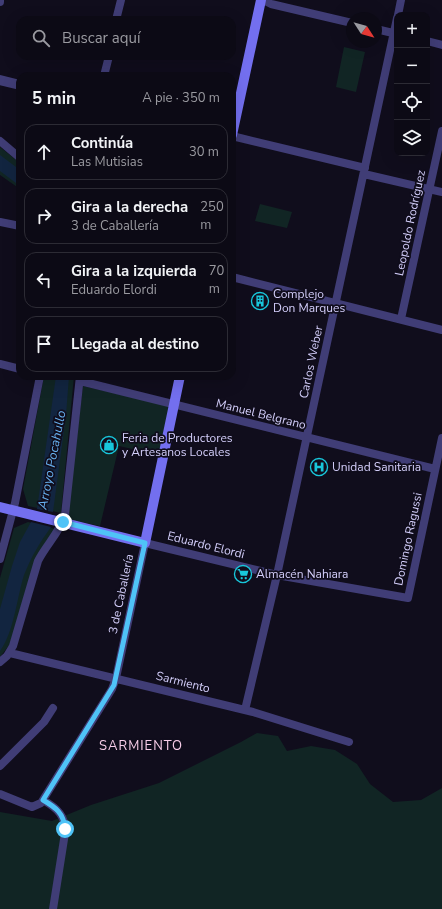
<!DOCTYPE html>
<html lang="es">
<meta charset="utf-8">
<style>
body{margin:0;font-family:"Nunito Sans",sans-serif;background:#1a1822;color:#f1f3f6}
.controls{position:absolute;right:12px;top:12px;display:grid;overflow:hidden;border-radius:8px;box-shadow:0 4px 16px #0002}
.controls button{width:36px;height:36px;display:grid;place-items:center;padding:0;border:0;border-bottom:1px solid #2c2b34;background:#0c0a15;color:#f1f3f6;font:20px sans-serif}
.compass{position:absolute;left:346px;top:12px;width:36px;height:36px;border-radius:50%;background:#0c0a15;box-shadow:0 4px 16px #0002;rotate:126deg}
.stop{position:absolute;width:12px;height:12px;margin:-9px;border:3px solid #4fc3f7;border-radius:50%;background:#fff}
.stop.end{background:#4fc3f7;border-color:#fff;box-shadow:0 1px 4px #0008}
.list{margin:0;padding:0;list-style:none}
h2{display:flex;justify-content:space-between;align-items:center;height:52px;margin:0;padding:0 16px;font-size:17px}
h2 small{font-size:13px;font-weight:400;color:#9a9aa0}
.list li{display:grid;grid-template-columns:26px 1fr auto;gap:12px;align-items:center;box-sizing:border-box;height:56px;margin:0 8px 8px;padding:0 8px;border:1px solid #2c2b34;border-radius:12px}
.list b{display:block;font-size:15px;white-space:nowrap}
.list p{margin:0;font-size:13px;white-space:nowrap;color:#9a9aa0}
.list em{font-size:13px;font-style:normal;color:#9a9aa0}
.icon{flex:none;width:22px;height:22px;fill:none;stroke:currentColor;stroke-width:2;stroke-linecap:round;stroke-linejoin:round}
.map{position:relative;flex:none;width:442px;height:909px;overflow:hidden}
.search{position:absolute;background:#0c0a15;box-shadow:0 4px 16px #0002;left:16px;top:16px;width:220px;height:44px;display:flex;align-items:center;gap:10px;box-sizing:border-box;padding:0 14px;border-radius:12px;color:#9a9aa0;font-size:15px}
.panel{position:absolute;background:#0c0a15;box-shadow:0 4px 16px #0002;left:16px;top:72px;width:220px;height:308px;border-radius:12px}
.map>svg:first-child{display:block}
</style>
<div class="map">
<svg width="442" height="909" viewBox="0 0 442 909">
<rect width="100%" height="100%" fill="#100d1c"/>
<path fill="#112524" d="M344,47l21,5 -9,40 -20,-5z
M0,147l20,16v26l-20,-14z
M260,204l32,8 -5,16 -32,-7z
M44,376h30l-13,137 -33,-7 -5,-17z
M83,386l86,20 -10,49 -40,-9 -19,80 -33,-7z
M28,522l27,7 -16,27 -29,88 -10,13v-79l14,-50z
M257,733l21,3 9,15 24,-5 24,4 22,14 13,20 23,18 28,-2 21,-12v121h-442v-97l52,9 39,-16 68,-22 82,-41z"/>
<path fill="#122540" d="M0,155l20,15v16l-20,-15z
M56,376h13l-3,39 -13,97 -16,-3z
M31,522l20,5c-11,15 -20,30 -27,48 -7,22 -10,57 -24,76v-42l12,-43 8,-24z"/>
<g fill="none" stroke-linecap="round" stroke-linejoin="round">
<path stroke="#403d76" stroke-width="8" d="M263,0l8,4 81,19
M0,2v-2
M398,15l3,-15
M116,20l5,-20
M376,29l21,5
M427,41l15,4
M104,76l5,-20
M232,136l133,32
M0,141l20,17
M364,174l78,18
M0,222l20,4
M232,277l210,53
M401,319l41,-188
M0,364l20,5
M80,381l355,88
M0,559l15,-56 25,-127
M10,653l243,59 96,30
M0,662l7,-6 6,-10 25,-85c8,-16 22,-29 27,-46l15,-139
M245,710l32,-135 120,-557
M0,766l44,-44 9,-14
M0,794l32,13 9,-4 71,-114 4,-11 29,-135 132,32 131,23 34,-160
M43,800c14,8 23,16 22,33l-12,76"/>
<path stroke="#403d76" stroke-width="10" d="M0,80l20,5"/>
<path stroke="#736fef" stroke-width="10" d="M232,135l29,-135
M0,507l145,36 35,-167"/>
</g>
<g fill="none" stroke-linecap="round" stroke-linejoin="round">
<path stroke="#4fc3f7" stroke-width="5" d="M63,522l82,21 -31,142 -71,115c12,7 21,13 22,29"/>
</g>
<defs>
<g id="building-ring" transform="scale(0.9)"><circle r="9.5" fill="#100d1c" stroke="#18c7db" stroke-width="1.5"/><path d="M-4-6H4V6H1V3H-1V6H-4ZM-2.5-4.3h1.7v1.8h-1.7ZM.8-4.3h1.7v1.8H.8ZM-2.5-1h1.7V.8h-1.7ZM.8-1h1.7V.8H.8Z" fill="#18c7db"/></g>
<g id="shop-ring" transform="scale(0.9)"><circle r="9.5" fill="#100d1c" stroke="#18c7db" stroke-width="1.5"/><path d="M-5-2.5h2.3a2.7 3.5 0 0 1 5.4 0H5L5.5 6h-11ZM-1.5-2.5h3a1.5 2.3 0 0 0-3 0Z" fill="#18c7db"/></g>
<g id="hospital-ring" transform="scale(0.9)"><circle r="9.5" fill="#100d1c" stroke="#18c7db" stroke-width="1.5"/><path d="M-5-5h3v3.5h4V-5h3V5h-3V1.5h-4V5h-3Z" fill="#18c7db"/></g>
<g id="supermarket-ring" transform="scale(0.9)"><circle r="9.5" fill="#100d1c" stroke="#18c7db" stroke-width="1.5"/><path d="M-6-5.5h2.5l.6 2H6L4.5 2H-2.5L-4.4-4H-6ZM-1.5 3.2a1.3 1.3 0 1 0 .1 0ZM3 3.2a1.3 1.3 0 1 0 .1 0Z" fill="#18c7db"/></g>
</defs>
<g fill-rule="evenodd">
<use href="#building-ring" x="260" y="301"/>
<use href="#shop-ring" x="109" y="445"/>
<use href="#hospital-ring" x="319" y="467"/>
<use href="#supermarket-ring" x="243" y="574"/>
</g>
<g text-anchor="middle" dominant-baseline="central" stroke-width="3.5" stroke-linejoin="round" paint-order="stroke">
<g font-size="12" fill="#d3cefa" stroke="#100d1c">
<text transform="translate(410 223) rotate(-78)">Leopoldo Rodríguez</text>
<text transform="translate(311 362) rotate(-78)">Carlos Weber</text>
<text transform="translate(261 414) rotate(14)">Manuel Belgrano</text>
<text transform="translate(408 539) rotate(-78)">Domingo Ragussi</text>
<text transform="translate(206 545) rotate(14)">Eduardo Elordi</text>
<text transform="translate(121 594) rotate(-78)">3 de Caballería</text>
<text transform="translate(183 682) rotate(14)">Sarmiento</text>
</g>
<g font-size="12" fill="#d3cefa" stroke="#100d1c" text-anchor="start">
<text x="273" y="294">Complejo<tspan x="273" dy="14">Don Marques</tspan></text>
<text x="122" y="438">Feria de Productores<tspan x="122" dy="14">y Artesanos Locales</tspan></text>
<text x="332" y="467">Unidad Sanitaria</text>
<text x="256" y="574">Almacén Nahiara</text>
</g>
<g font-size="13" font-style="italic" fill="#67afee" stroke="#100d1c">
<text transform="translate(52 460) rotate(-79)">Arroyo Pocahullo</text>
</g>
<g font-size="13" letter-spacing="1" fill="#facfea" stroke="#100d1c">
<text x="141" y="746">SARMIENTO</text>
</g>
</g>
</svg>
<div class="controls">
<button>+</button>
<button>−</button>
<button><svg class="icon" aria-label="locate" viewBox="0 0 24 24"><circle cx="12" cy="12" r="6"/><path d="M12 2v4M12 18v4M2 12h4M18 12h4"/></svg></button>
<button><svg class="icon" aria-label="layers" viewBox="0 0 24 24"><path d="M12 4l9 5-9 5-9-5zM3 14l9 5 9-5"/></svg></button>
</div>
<svg class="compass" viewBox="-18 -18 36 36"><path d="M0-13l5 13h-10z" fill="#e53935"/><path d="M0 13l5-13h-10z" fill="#9a9aa0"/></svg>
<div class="stop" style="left:65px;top:829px"></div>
<div class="stop end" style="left:63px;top:522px"></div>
<div class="search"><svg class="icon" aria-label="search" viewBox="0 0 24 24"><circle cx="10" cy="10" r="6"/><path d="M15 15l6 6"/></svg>Buscar aquí</div>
<section class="panel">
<h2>5 min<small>A pie · 350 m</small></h2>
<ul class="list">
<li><svg class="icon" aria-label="ahead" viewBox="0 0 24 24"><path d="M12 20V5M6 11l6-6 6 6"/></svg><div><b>Continúa</b><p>Las Mutisias</p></div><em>30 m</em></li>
<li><svg class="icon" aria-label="right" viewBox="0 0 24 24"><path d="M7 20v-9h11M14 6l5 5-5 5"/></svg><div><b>Gira a la derecha</b><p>3 de Caballería</p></div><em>250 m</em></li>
<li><svg class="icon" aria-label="left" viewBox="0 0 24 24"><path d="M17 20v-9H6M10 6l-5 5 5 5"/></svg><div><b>Gira a la izquierda</b><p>Eduardo Elordi</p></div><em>70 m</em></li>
<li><svg class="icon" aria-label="arrive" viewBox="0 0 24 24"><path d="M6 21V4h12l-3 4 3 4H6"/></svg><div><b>Llegada al destino</b></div></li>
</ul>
</section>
</div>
